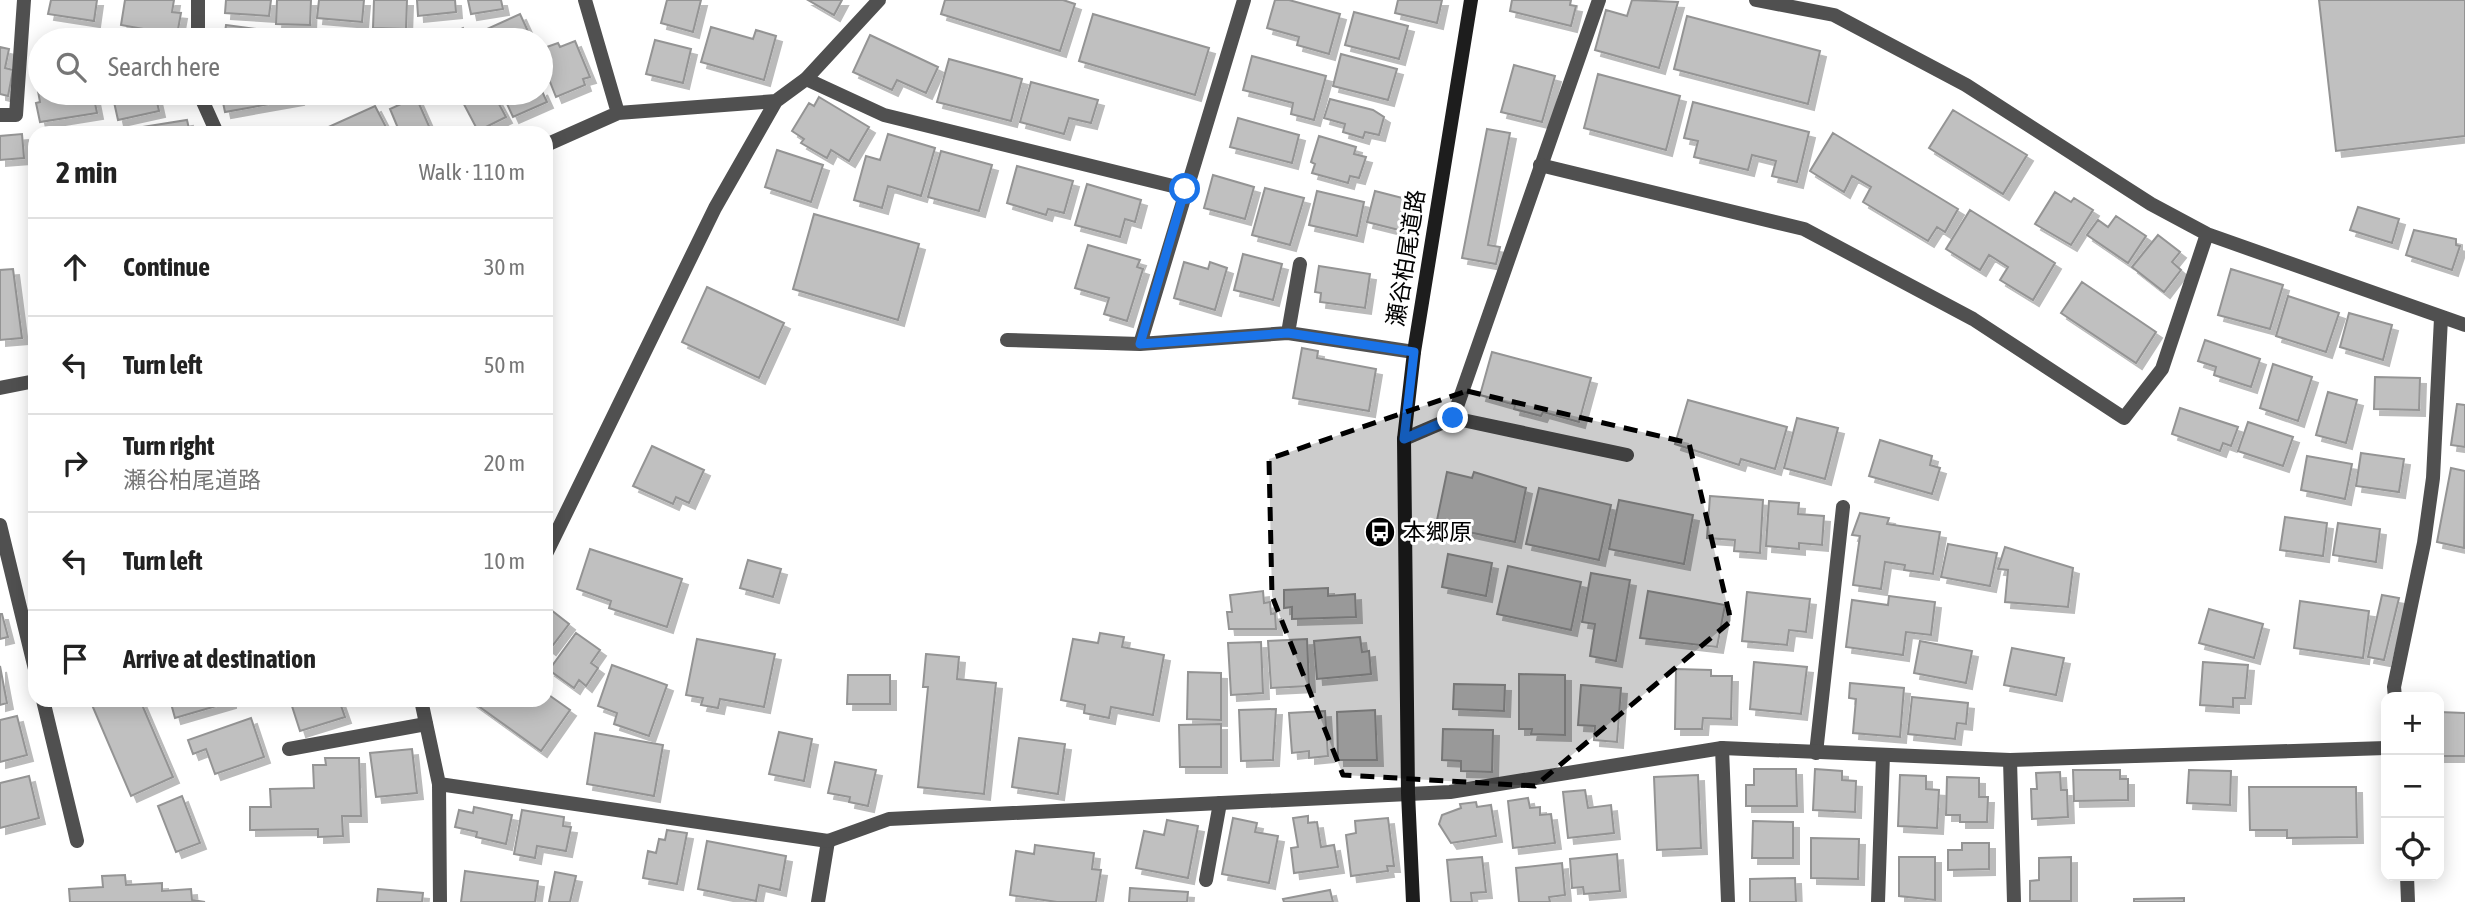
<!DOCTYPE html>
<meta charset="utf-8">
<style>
body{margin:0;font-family:"Asap Condensed","Noto Sans JP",sans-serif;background:#f2f2f2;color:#222}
.controls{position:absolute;right:21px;bottom:21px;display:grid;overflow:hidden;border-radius:14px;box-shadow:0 4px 18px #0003}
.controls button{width:63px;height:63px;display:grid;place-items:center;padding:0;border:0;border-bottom:2px solid #e0e0e0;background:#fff;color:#222;font:35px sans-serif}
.stop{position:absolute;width:21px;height:21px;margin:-16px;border:5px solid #1a73e8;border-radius:50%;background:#fff}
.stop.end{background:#1a73e8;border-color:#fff;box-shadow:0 2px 7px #0008}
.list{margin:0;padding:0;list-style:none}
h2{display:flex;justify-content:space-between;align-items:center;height:91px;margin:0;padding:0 28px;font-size:30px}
h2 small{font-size:23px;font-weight:400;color:#767676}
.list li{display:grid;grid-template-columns:46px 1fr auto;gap:21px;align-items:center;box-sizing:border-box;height:98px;padding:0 28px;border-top:2px solid #e0e0e0}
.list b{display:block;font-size:26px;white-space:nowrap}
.list p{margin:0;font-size:23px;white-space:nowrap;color:#767676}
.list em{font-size:23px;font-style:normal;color:#767676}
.icon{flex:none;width:38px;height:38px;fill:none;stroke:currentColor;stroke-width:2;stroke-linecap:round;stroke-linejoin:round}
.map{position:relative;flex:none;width:2465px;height:902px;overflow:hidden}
.search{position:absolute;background:#fff;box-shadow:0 4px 18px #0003;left:28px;top:28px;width:525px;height:77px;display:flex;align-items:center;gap:18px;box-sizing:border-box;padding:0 24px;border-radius:38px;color:#767676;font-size:26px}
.panel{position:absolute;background:#fff;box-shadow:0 4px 18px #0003;left:28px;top:126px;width:525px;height:581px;border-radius:21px}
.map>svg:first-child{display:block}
</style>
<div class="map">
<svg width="2465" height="902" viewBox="0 0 2465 902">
<defs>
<filter id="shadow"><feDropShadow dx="6" dy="6" stdDeviation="0" flood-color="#0004"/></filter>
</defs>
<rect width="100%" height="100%" fill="#fff"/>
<path fill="#c0c0c0" stroke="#949494" stroke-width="2" filter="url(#shadow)" d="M51,0h46l-3,21 -46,-7z
M125,0h49l-2,12 9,1 -4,22 -56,-10z
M226,0h45l-2,16 -44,-3z
M277,0h34l-1,25 -34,-1z
M319,0h45l-2,22 -45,-4z
M374,0h33l-1,29 -33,-1z
M417,0h38l1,12 -38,4z
M468,0h33l2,9 -32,5z
M667,0h34l-8,32 -32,-9z
M808,0h34l-8,15z
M945,0h118l12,4 -15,47 -119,-37z
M1275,0h14l51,14 -11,40 -32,-9 2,-8 -32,-9z
M1398,0h44l-5,23 -42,-10z
M1512,0h59l-1,5 6,1 -5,20 -61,-15z
M1632,0l46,2 -19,66 -64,-18 11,-40 21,6z
M2319,0h146v136l-129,15z
M1354,12l54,14 -9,33 -54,-14z
M520,14l12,26h-54l-2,-6z
M1093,14l116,34 -14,47 -116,-34z
M1687,16l133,35 -12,53 -134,-35z
M226,25l46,6 -1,9h-47z
M711,27l42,12 3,-9 20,6 -12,44 -63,-18z
M463,28l6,12h-52l-1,-3 8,-5 3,8 16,-7 2,4z
M870,35l68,32 -12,26 -29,-13 -5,10 -39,-18z
M655,40l36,9 -8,34 -37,-9z
M575,41l15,36 -7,2 2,6 -29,12 -15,-38v-10l17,-6 2,4z
M0,47l9,2 -4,19 8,2 -5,26 -8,-2z
M1341,54l56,15 -9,31 -55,-14z
M1252,56l74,20 -12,44 -23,-6 2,-11 -50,-13z
M949,59l73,20 -11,42 -74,-19z
M1514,65l41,11 -13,46 -41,-10z
M1598,74l82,22 -14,54 -82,-22z
M1031,82l67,18 -7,23 -22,-5 -5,16 -44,-12z
M541,89l6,13 -34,15 -11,-24h39z
M40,90v3h53l4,20 -57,9 -4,-19 4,-1 -2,-11z
M112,93h43l4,18 -41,9z
M221,93h76l1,6 -73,13z
M458,93h35l13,24 -28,14z
M416,97l16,36h-32l-10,-24z
M819,97l50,30 -20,34 -18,-11 -4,8 -26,-15 3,-4 -12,-8 17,-28 5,3z
M1330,99l43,11 11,7 -5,18 -14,-3 -2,6 -20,-6 2,-8 -21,-6z
M1693,102l116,30 -12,50 -25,-6 4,-15 -24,-6 -4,15 -54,-13 4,-16 -14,-3z
M375,106l13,25 -4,2h-58l-2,-4z
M1953,110l74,45 -24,39 -74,-46z
M1238,118l61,17 -7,28 -62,-16z
M187,120l3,13h-85z
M1487,129l23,4 -22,112 12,2 -4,17 -34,-6z
M1833,133l125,76 -13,23 -8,-5 -9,14 -65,-39 8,-15 -19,-11 -8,16 -34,-21z
M22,134l2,24 -24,2v-24z
M888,134l47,14 -14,48 -33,-10 -6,22 -28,-8 12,-44 14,4z
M1319,136l37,11 -2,7 12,3 -7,21 -9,-2 -2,7 -36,-10 3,-9 -4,-2z
M777,150l46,15 -12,37 -46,-15z
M941,151l51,14 -13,46 -51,-14z
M1017,166l56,15 -9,32 -16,-4 -2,6 -39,-12z
M1213,175l41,12 -9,32 -41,-11z
M1087,184l54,16 -6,22 -10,-3 -5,18 -45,-12z
M1265,188l39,10 -14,47 -38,-10z
M1317,191l47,11 -7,34 -48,-11z
M1375,191l39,10 -7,31 -40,-10z
M2055,192l16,10 3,-4 19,12 -22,35 -36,-21z
M2358,207l41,12 -7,24 -42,-13z
M1970,210l85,53 -22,37 -33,-20 8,-13 -19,-12 -9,15 -34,-21z
M814,214l105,30 -21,76 -105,-31z
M2116,216l30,20 -18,27 -41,-28 11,-15 10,7z
M2414,230l42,9v6l4,1 -8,24 -46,-15z
M2158,235l22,17 -8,10 9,8 -17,22 -32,-25z
M1088,245l52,15 -3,7 6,2 -16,52 -23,-7 5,-16 -34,-10z
M1243,254l39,10 -9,36 -39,-10z
M1184,262l24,7 2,-7 17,6 -12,42 -41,-12z
M1319,266l51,8 -5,34 -45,-6 1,-9 -6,-1z
M13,269l9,69 -22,2v-70z
M2231,269l52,16 -13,44 -52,-14z
M2082,282l74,50 -20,31 -75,-50z
M707,287l77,36 -25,55 -77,-36z
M2288,296l51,17 -13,39 -50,-16z
M2349,313l43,12 -9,35 -43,-13z
M2205,340l55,19 -9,28 -37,-12 2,-8 -18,-6z
M1302,348l16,3 -1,7 59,11 -7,42 -76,-13z
M1492,352l99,26 -12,44 -36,-10 -2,4 -27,-7 1,-4 -35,-10z
M2273,364l39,13 -14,44 -38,-13z
M2375,377l45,1 -1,32 -45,-1z
M2328,392l29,8 -11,43 -30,-8z
M1688,400l99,27 -12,42 -34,-10 -2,6 -64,-21z
M2457,404l8,1v42l-14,-2z
M2180,408l58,19 -7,19 -8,-3 -3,8 -48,-17z
M1797,418l41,10 -13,51 -41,-11z
M2248,422l45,15 -10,29 -45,-15z
M1880,440l52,16 -2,9 10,3 -8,26 -63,-18z
M652,446l52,24 -15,33 -13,-6 -3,7 -40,-18z
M2361,453l43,6 -5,33 -43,-6z
M2307,456l45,8 -7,35 -44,-9z
M2451,468l14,3 -1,77 -27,-6z
M1447,472l25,6 2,-6 52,16 -11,54 -79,-17z
M1539,488l72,17 -12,55 -73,-16z
M1710,496l53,4 -3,53 -26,-2 1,-11 -28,-2z
M1619,500l74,15 -9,49 -75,-15z
M1769,501l30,2 -1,11 26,2 -2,29 -23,-2v6l-33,-3z
M1860,513l29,5 -2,6 53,8 -7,42 -29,-4 1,-5 -20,-3 -4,27 -28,-4 7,-49 -8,-1z
M2285,517l42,6 -4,33 -43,-6z
M2338,523l42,6 -4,33 -43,-7z
M1948,544l49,9 -7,33 -49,-9z
M2005,547l68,21 -5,39 -63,-5 3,-32 -10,-1z
M590,549l92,30 -15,48 -58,-19 2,-7 -34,-12z
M1448,554l44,9 -6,33 -44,-9z
M748,560l33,9 -8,28 -33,-9z
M1508,566l73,16 -10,48 -74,-16z
M1591,573l39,7 -14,81 -26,-5 5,-32 -13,-2z
M1328,588v8l27,-2 1,23 -64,2v-12l-8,1v-18z
M1263,591l1,12 6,-1 1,12 4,-1 1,16h-47l-2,-17h5l-2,-17z
M1648,591l77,14 -8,42 -77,-9z
M1747,592l63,7 -4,33 -17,-2 -2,15 -45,-4z
M2382,595l17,3 -15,62 -16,-3z
M1889,596l46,6 -4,33 -25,-3 -3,23 -57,-8 6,-47 36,5z
M2300,601l69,10 -6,47 -69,-10z
M546,606l23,18 -19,25 -4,-3z
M2209,609l54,15 -9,34 -55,-15z
M0,614h2l6,23 -8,2z
M576,633l24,17 -9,13 7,5 -12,18 -7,-6 -5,8 -25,-18z
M1100,633l24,4 -2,10 42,8 -11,60 -42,-8 -2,11 -25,-5 1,-8 -24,-5 12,-61 25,4z
M1360,637l2,15 7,-1 2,23 -54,5 -3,-38z
M697,639l78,15 -11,53 -44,-8 -2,9 -17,-3 2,-7 -17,-3z
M1307,639l2,47 -38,2 -3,-47z
M1920,641l52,10 -6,32 -52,-10z
M1261,642l2,51 -32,2 -3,-52z
M2012,648l52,10 -8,37 -52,-10z
M926,654l33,3 -2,22 39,4 -12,111 -66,-7 10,-100h-5z
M1754,662l53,5 -6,47 -51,-5z
M2203,662l45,3 -3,33h-12v9l-33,-2z
M612,665l55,20 -18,51 -35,-12 3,-11 -19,-7z
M0,666l7,37 -7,2z
M1676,669l35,1v6h21l-1,43 -28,-1 -1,11h-27z
M1188,672l33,1v47l-34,-1z
M1519,674l46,1v60l-34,-1 1,-5h-13z
M848,675h42v29h-43z
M1850,683l54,5 -4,49 -47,-4 3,-34 -7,-1z
M1454,684l51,1 -1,26 -51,-2z
M1581,685l40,3 -4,54 -23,-2 1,-14 -17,-1z
M546,693l24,17 -29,41 -71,-51h76z
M1912,697l56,6 -2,21 -9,-1 -2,16 -47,-5z
M103,700h37l33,77 -42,19 -39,-91z
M170,700h60v2l-55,16z
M290,700h49l6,17 -45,14z
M1276,709l-3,51 -32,1 -2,-51z
M1375,710l2,50h-39l-1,-48z
M1325,711l3,45 -19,2v-7l-17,2 -3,-40z
M2439,712l26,1v43h-26z
M17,716l10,39 -27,7v-42z
M251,718l13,39 -49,17 -9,-25 -13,5 -5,-14z
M1221,724v43h-41l-1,-42z
M1443,729l50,1 -1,42 -31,-1v-10l-19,-1z
M779,732l33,7 -8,42 -35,-7z
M595,733l68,12 -9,51 -67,-12z
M1019,738l46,6 -7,50 -46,-7z
M412,749l5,44 -41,4 -6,-44z
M325,758h34l2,58h-19l1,20 -25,1v-8l-68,1v-23h21l-1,-18 44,-1 -1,-23h13z
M835,762l41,8 -8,36 -19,-4 1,-5 -22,-4z
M1754,769h42l1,37h-51v-21h8z
M1815,769l27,2v9l14,1 -1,31 -42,-2z
M2073,770h47v9h8v21l-54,1z
M2189,770l42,1 -1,34 -43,-2z
M2060,772l1,18h6l1,27 -36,2 -1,-30h6l-1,-16z
M1698,775l3,73 -44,2 -3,-73z
M1900,775l26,1v13l13,1 -2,38 -39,-2z
M29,776l10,42 -39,10v-45z
M1947,777l32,1v19h9l-1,25h-27v-7h-14z
M2249,787h107l1,50 -70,1v-8h-37z
M1585,790l3,18 23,-3 3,28 -46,5 -5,-46z
M182,796l18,47 -24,9 -18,-46z
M1528,798l2,10 10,-1v8l11,-1 4,29 -42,5 -5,-47z
M1476,802l1,5 14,-2 5,31 -45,7 -12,-19 3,-9 19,-7 -1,-4z
M474,807l38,8 -6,29 -30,-7 1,-5 -22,-5 4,-17 14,3z
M522,810l42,7 -1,9 8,1 -5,24 -29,-5 -2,12 -21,-4z
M1308,816v7l9,-1 4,25 13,-2 4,22 -44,6 -3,-25 7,-1 -5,-29z
M1233,818l24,5 -2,9 23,4 -9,47 -47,-9z
M1388,818l6,48h-7l1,5 -37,5 -5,-41 10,-2 -1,-12z
M1167,820l31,6 -10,52 -52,-10 8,-37 20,4z
M1753,821l40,1v36h-41z
M667,830l20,3 -10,51 -34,-6 5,-27 8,2 3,-14 6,1z
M1811,838l48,1 -1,40 -47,-1z
M707,841l79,15 -6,34 -21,-5 -3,16 -58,-12z
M1962,843h27v26l-41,1v-20h14z
M1035,845l59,8 -2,16 9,1 -5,32h-39l-47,-7 6,-44 18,3z
M1617,854l3,37 -36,3 -1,-7 -11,1 -2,-29z
M1482,857l4,35 -15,1 1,9h-21l-4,-42z
M1899,857h36v43l-36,-4z
M2071,857v44h-41v-20l9,-1v-22z
M1562,863l3,32 -16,2 1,5h-31l-3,-34z
M465,871l73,10 -3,21h-74z
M555,872l21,4 -6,26h-21z
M125,875l1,10 36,-2v8l29,-2 1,11 13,2h-135l-1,-13 34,-2 -1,-11z
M1795,878l1,24h-46v-23z
M1130,888l58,4 -1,10h-58z
M378,889l45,4 -1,9h-45z
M1330,890l3,12h-49l-1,-3z
M2184,898v4h-50v-3z"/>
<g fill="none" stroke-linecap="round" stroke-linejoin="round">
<path stroke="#505050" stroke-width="14" d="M806,79l78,36 301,74
M0,115h16l8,-115
M1288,333l12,-69
M1007,340l133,4 104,-344
M1140,344l148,-11 126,19
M1453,418l174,37
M1404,439l49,-21 146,-418
M0,525l35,144
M43,700l34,141
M1722,748l6,154
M289,749l137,-25
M1816,753l27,-246
M2010,760l4,142
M1206,880l14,-77
M818,902l10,-61
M1878,902l5,-147"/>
<path stroke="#505050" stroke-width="14" d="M198,0v40
M585,0l33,113
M1756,0l78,15 132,70 185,119 56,30 258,91
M199,93l18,40
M546,145l72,-32 158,-12
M1540,165l264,64 169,90 151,99 38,-49 45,-135
M0,388l35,-7
M546,554l169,-346 61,-107 30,-22 73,-79
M2395,697l-1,-10 30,-144 9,-65 8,-160
M421,700l18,84 1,118
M439,784l389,57 61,-22 561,-27 272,-44 288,12 376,-12
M2407,876l1,26"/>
<path stroke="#1d1d1d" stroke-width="14" d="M1413,902l-5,-109 -4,-354 10,-87 57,-352"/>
</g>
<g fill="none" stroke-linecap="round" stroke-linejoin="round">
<path stroke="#1a73e8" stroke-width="9" d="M1185,189l-45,155 148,-11 126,19 -10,87 49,-21"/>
</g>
<path fill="#000" fill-opacity="0.2" stroke="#000" stroke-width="5" stroke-dasharray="14 9" stroke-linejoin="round" d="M1467,391l222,52 42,178 -196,165 -192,-11 -71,-179 -3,-137z"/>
<defs>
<g id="bus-disc" transform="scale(1.575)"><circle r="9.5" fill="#000" stroke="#fff"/><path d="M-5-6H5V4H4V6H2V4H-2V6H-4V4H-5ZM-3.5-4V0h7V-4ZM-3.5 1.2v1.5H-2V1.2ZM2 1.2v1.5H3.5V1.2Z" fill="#fff"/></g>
</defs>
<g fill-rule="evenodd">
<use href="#bus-disc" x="1380" y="532"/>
</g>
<g text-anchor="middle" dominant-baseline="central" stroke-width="6" stroke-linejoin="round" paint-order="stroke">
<g font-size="23" fill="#000" stroke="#fff">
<text transform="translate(1406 258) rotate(-81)">瀬谷柏尾道路</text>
</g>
<g font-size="23" fill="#000" stroke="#fff" text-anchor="start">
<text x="1403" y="532">本郷原</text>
</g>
</g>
</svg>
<div class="controls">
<button>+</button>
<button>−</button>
<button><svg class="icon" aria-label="locate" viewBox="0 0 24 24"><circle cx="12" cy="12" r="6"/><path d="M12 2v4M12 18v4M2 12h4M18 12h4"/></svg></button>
</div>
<div class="stop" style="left:1185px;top:189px"></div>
<div class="stop end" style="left:1453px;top:418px"></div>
<div class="search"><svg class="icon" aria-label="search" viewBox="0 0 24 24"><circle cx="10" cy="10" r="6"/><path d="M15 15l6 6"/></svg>Search here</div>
<section class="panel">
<h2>2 min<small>Walk · 110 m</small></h2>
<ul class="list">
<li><svg class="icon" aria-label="ahead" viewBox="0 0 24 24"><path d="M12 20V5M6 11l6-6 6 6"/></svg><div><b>Continue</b></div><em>30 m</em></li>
<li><svg class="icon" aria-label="left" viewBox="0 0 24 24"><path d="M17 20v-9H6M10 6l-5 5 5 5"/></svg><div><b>Turn left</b></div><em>50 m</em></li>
<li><svg class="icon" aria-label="right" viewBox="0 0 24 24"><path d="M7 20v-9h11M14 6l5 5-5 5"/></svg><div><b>Turn right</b><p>瀬谷柏尾道路</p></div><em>20 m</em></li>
<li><svg class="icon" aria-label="left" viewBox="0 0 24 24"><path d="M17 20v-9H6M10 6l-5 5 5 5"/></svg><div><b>Turn left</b></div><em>10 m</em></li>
<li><svg class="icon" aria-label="arrive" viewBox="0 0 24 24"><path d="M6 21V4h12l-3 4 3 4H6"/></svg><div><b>Arrive at destination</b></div></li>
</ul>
</section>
</div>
